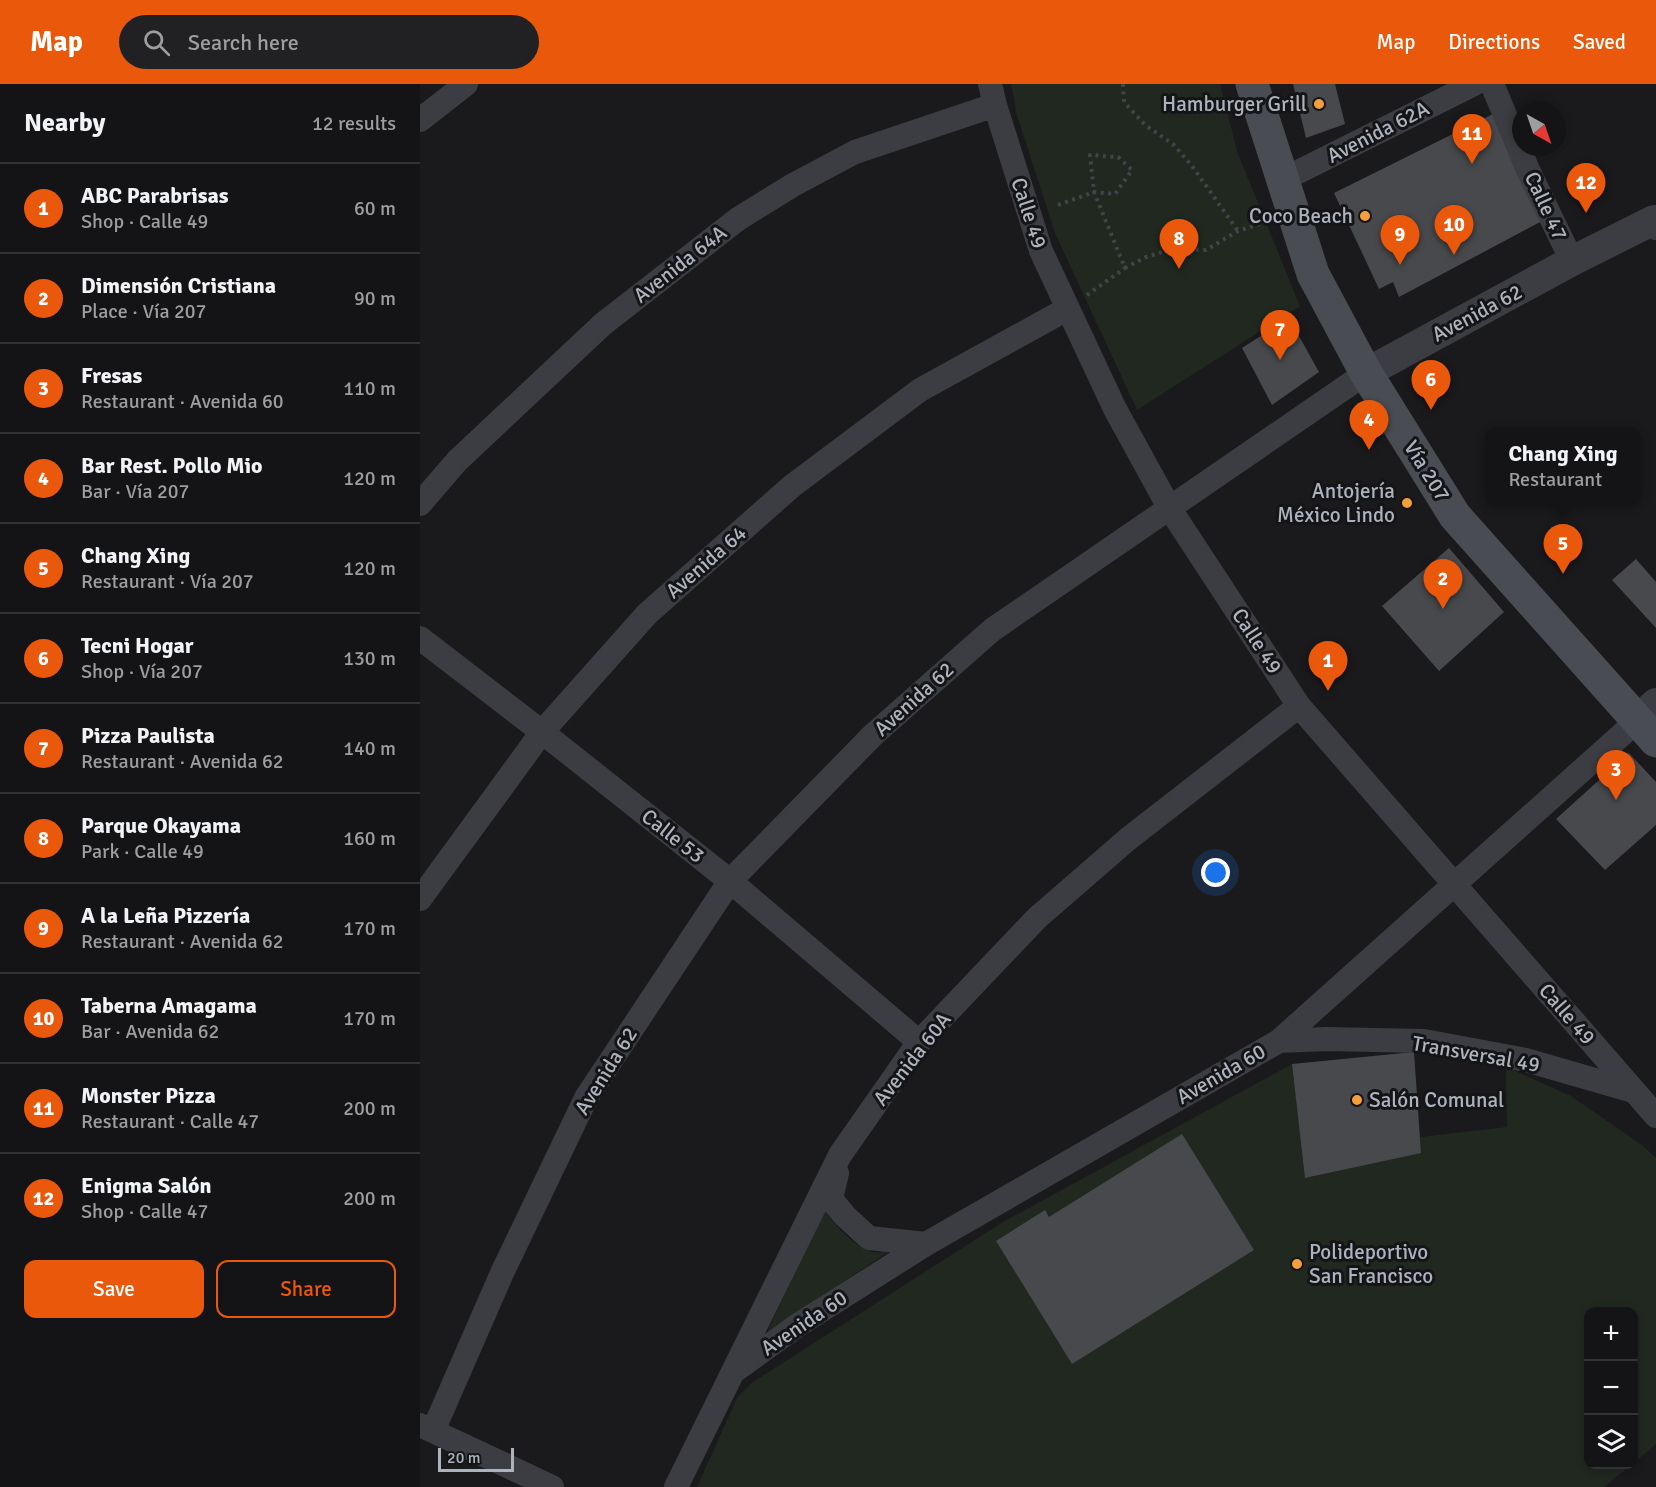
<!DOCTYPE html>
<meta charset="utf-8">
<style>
body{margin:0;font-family:Signika,sans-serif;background:#212123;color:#f1f3f6}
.controls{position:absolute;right:18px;bottom:18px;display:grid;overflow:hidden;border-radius:12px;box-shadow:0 3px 9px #0003}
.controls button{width:54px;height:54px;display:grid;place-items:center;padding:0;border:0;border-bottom:2px solid #333335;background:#141416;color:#f1f3f6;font:30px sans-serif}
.compass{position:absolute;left:1092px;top:18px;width:54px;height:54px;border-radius:50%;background:#141416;box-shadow:0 3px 9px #0003;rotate:140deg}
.scale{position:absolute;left:18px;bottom:15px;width:76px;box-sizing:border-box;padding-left:6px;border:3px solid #adb3bc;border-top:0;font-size:16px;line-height:21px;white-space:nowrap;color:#adb3bc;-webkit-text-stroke:4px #151518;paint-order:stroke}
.you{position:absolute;left:796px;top:789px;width:21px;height:21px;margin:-15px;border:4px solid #fff;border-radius:50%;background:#1a73e8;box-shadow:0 0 0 9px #1a73e833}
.badge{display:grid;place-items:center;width:39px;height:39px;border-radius:50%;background:#ea580c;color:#fff;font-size:20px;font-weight:700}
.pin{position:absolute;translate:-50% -50px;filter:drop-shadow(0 2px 3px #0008)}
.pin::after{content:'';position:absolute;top:32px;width:21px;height:18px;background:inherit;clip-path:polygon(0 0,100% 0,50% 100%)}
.popup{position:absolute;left:1065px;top:343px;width:156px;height:78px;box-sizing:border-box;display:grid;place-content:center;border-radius:12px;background:#141416;filter:drop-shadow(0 2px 4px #0005);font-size:20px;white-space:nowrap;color:#9d9ea1}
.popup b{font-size:22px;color:#f1f3f6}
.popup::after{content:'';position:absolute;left:50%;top:100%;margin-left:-12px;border:12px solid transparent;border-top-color:#141416}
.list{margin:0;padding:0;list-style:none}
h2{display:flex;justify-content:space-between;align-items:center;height:78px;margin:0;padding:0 24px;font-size:26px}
h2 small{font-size:20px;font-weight:400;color:#9d9ea1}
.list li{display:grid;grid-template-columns:39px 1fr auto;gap:18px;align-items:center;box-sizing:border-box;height:90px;padding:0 24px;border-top:2px solid #333335}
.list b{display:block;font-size:22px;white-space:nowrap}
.list p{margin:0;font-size:20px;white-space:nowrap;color:#9d9ea1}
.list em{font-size:20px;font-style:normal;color:#9d9ea1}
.actions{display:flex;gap:12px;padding:18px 24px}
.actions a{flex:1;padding:14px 0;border:2px solid #ea580c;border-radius:12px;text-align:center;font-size:21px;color:#ea580c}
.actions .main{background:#ea580c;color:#fff}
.icon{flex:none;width:33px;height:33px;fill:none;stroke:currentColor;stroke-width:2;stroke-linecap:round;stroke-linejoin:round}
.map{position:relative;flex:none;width:1236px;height:1403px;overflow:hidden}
header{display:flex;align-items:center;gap:36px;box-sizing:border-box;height:84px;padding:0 30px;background:#ea580c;color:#fff}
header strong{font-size:28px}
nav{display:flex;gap:33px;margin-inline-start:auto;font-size:21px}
.search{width:420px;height:54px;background:#212123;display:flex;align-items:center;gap:15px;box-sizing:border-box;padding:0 21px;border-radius:33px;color:#9d9ea1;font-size:22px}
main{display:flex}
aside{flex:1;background:#141416}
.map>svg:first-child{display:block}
</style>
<header>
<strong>Map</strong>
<div class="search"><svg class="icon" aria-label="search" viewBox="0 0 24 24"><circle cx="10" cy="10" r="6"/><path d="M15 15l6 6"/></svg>Search here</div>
<nav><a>Map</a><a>Directions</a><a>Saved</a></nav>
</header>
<main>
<aside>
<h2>Nearby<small>12 results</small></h2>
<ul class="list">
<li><span class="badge">1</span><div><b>ABC Parabrisas</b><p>Shop · Calle 49</p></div><em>60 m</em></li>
<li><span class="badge">2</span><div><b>Dimensión Cristiana</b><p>Place · Vía 207</p></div><em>90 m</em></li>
<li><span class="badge">3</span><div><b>Fresas</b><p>Restaurant · Avenida 60</p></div><em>110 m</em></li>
<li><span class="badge">4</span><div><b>Bar Rest. Pollo Mio</b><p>Bar · Vía 207</p></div><em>120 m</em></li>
<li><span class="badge">5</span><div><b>Chang Xing</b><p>Restaurant · Vía 207</p></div><em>120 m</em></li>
<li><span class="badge">6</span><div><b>Tecni Hogar</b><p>Shop · Vía 207</p></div><em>130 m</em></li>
<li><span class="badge">7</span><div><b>Pizza Paulista</b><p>Restaurant · Avenida 62</p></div><em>140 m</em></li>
<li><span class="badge">8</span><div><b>Parque Okayama</b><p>Park · Calle 49</p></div><em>160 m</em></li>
<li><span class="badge">9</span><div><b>A la Leña Pizzería</b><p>Restaurant · Avenida 62</p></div><em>170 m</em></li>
<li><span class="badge">10</span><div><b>Taberna Amagama</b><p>Bar · Avenida 62</p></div><em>170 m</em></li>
<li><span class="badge">11</span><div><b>Monster Pizza</b><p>Restaurant · Calle 47</p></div><em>200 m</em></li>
<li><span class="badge">12</span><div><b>Enigma Salón</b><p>Shop · Calle 47</p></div><em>200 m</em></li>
</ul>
<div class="actions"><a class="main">Save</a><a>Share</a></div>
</aside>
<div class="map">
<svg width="1236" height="1403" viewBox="0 0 1236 1403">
<rect width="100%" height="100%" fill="#1a1a1d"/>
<path fill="#202820" d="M591,0h209l18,70 62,152 -163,104 -82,-177 -38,-118z
M872,980l14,114 115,-26 -1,-15 87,-10 -1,-60 65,29 71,49 14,13v286l-22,19v-151h-46v152l43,1 -27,22h-907l40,-89 16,-16 250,-160z
M404,1124c9,16 31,40 49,44 5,1 10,0 15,0l-121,81z"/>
<path fill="#47494d" d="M873,0h42l10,40 -39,14z
M1073,30l51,106 -145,77 -6,-15 -14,7 -45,-96z
M869,234l30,54 -47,33 -30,-57z
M1029,464l55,64 -65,59 -57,-65z
M1216,475l20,23v46l-44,-48z
M1209,669l27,29v43l-51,45 -49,-51z
M994,968l7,101 -116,25 -13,-114z
M762,1050l72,116 -182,114 -76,-123 49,-31 4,7z"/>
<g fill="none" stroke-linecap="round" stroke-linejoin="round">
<path stroke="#414449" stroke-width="4" stroke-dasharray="3 4.5" stroke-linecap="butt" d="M703,0l1,18 21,23 28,19 19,22 46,65
M638,121l36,-13 21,2 17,-24 -14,-13 -28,-2 4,37 31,76 21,-11 26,-8 34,1 32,-19 28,-9
M667,211l38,-27"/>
<path stroke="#3b3d42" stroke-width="24" d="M570,0l5,21 46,146 74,158 55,100 129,197 357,410
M1072,0l36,86 44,91
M0,36l46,-36
M862,96l192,-96
M0,420l37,-43 146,-137 135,-105 55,-34 62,-33 140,-47
M0,554l122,94 188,149 189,161
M0,815l122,-167 105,-118 145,-128 128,-96 147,-81
M859,957l47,-2 98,2 102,19 107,31
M417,1089l-6,26 14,17 24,22 57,6
M313,1288l65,-47 128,-81 353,-203 358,-320
M0,1341l132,62
M13,1347l69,-158 84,-175 144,-217 143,-146 119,-105 374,-257
M256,1403l164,-332 79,-113 118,-124 91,-79 171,-133"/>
<path stroke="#3b3d42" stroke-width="30" d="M946,289l206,-112 82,-41 2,5
M1217,637l19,-18"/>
<path stroke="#494c52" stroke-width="33" d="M832,0l61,190 53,99 89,143 201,225"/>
</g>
<g fill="#f59f3a" stroke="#151518" stroke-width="2">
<circle cx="899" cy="20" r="6"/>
<circle cx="945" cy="132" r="6"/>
<circle cx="987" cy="419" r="6"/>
<circle cx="937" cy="1016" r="6"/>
<circle cx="877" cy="1180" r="6"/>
</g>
<g text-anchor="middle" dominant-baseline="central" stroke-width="6" stroke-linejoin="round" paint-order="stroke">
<g font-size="21" fill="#adb3bc" stroke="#151518" text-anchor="end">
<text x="887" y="20">Hamburger Grill</text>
<text x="933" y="132">Coco Beach</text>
<text x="975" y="407">Antojería<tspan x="975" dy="24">México Lindo</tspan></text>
<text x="949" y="1016" text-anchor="start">Salón Comunal</text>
<text x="889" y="1168" text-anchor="start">Polideportivo<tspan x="889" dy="24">San Francisco</tspan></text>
</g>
<g font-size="21" fill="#adb3bc" stroke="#151518">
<text transform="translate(958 48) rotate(-27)">Avenida 62A</text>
<text transform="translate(1126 122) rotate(65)">Calle 47</text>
<text transform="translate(609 129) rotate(72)">Calle 49</text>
<text transform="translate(260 180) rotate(-38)">Avenida 64A</text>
<text transform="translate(1057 229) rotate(-28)">Avenida 62</text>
<text transform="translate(1007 387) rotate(58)">Vía 207</text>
<text transform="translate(286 478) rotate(-41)">Avenida 64</text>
<text transform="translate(837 557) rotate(57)">Calle 49</text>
<text transform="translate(494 615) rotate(-42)">Avenida 62</text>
<text transform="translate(253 752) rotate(38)">Calle 53</text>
<text transform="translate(1147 930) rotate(49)">Calle 49</text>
<text transform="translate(1056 970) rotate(10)">Transversal 49</text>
<text transform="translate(492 975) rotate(-52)">Avenida 60A</text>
<text transform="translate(186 987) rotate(-58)">Avenida 62</text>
<text transform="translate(801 990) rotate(-30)">Avenida 60</text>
<text transform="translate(384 1239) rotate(-34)">Avenida 60</text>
</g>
</g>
</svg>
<div class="controls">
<button>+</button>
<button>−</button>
<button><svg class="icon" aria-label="layers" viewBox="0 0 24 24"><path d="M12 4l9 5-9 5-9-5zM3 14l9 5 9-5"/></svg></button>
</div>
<svg class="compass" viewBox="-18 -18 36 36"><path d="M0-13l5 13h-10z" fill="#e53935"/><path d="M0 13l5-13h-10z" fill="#9d9ea1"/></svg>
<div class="scale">20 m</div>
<div class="you"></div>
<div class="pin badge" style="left:908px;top:607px">1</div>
<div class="pin badge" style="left:1023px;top:525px">2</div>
<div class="pin badge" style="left:1196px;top:716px">3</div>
<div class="pin badge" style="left:949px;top:366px">4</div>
<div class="pin badge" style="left:1143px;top:490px">5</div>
<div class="popup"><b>Chang Xing</b>Restaurant</div>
<div class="pin badge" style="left:1011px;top:326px">6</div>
<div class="pin badge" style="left:860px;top:276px">7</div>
<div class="pin badge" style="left:759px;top:185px">8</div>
<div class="pin badge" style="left:980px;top:181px">9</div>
<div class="pin badge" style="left:1034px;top:171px">10</div>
<div class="pin badge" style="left:1052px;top:80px">11</div>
<div class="pin badge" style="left:1166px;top:129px">12</div>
</div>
</main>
